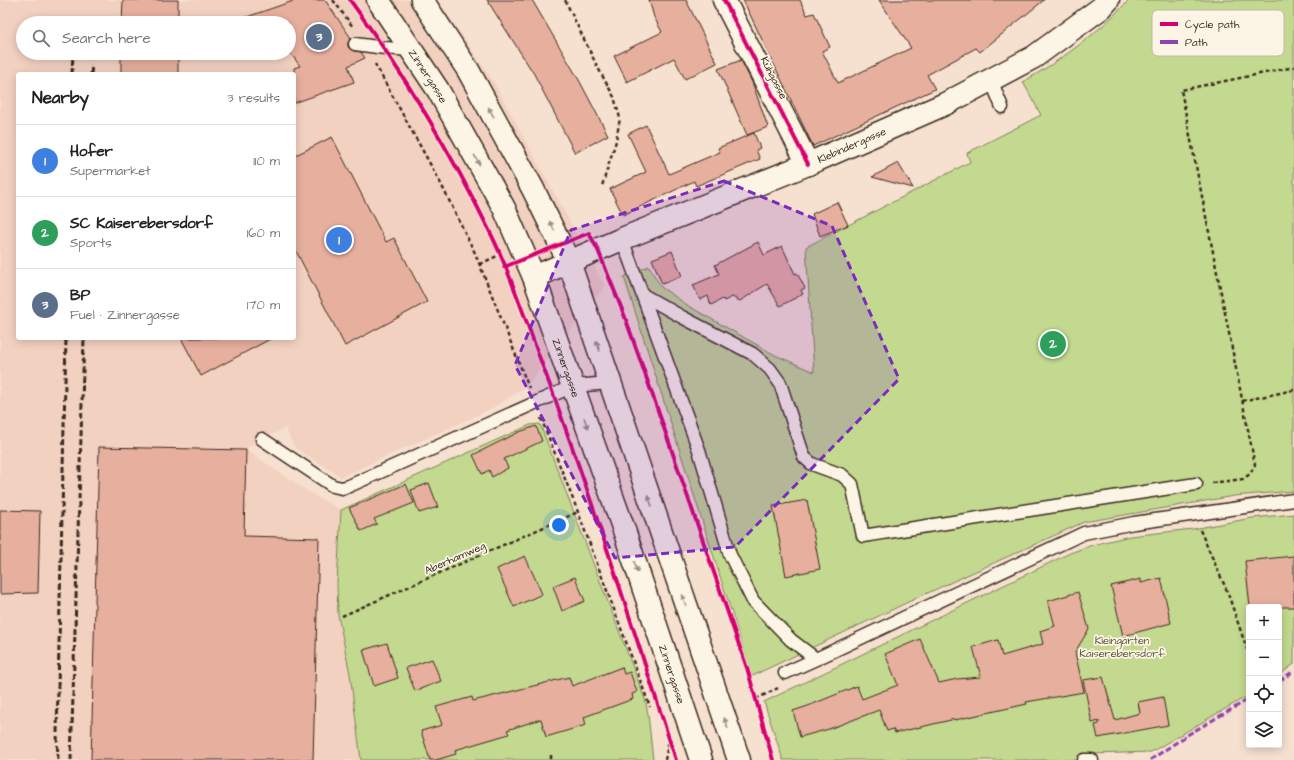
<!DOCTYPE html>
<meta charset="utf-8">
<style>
body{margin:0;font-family:"Architects Daughter",sans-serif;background:#f2f2f2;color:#222}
.controls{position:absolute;right:12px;bottom:12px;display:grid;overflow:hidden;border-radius:4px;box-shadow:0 2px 10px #0003}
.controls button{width:36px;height:36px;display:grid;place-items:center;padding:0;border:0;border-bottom:1px solid #e0e0e0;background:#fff;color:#222;font:20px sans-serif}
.you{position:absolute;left:559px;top:525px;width:14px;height:14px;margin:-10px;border:3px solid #fff;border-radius:50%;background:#1a73e8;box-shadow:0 0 0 6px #1a73e833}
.badge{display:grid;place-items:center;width:26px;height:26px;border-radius:50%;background:#ea580c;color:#fff;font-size:13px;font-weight:700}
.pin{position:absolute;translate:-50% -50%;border:2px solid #fff;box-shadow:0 1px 4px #0006}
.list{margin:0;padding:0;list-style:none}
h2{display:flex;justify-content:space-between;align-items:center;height:52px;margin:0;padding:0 16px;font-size:17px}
h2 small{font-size:13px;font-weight:400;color:#767676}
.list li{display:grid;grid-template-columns:26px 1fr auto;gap:12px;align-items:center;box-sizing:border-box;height:72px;padding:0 16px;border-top:1px solid #e0e0e0}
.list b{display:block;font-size:15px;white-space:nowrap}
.list p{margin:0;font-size:13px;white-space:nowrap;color:#767676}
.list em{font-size:13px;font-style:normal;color:#767676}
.icon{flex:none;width:22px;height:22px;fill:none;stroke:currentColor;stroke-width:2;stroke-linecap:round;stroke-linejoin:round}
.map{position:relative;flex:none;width:1294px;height:760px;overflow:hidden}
.search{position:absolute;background:#fff;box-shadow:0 2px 10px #0003;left:16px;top:16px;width:280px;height:44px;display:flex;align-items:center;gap:10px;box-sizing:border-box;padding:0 14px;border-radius:22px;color:#767676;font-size:15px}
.panel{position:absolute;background:#fff;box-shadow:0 2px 10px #0003;left:16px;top:72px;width:280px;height:268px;border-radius:4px}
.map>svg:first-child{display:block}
</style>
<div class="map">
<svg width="1294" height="760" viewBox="0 0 1294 760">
<rect width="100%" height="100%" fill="#f6e0d0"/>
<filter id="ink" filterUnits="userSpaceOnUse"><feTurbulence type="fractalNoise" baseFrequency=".025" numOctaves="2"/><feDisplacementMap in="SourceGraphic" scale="8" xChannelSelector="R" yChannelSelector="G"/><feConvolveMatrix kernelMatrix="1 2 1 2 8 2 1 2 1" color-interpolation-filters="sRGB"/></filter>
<g filter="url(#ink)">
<path fill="#f2d1c1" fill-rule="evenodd" d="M0,0h438l54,79 113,207 -79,101 -35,22 -150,68 -46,-29 -10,-20 -36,18 -3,4 69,46 26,14 -4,73 1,32 12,59 11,86h-361zM23,23h266v30h-266zM18,74h276v264h-276z"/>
<path fill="#c2d98f" stroke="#7e8256" d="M1129,0h165v491l-60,5 -150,26 -163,74 -169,80 -128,-399 25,-11 12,21 29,20 85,48 39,17 -8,-125 164,-85 -3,-9 74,-38 -18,-33c41,-24 74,-48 106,-82z
M540,424l105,275 3,15 5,46h-292l-11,-86 -12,-59 -1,-32 4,-73 189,-85z
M1294,514v150l-15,11v-68h-30v88l-98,57 -58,2 -2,6h-308l-19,-58 306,-149 22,-8 38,-9 63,-7 59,-11z"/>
<path fill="#e7af9e" stroke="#3b2a1e" d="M123,0h55v23h-56z
M296,0h29l26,38 -3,5v4l6,4 7,1 4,6 -17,8 6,16 -60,21v-35l6,-2 -11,-15v-28h-51v-3z
M487,0h45l47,80 29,55 -33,18 -41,-79z
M649,0h37l31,63 -32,16 -11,-21 -47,24 -13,-26 48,-24 -8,-15z
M743,0h57l7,15 7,-2 16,34 -8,4 16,32 73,-35 -32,-48h165l-64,52 -4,-4 -49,27 8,14 -122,57z
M121,53h57v21h-57z
M741,60l11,22 16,45 -21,8 -29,-66z
M646,125l23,49 51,-22 -2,-4 36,-15 6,15 -4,2 4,9 -64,27 -2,-5 -71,34 -13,-26 36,-17 -18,-38z
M332,137l54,105 8,-4 33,64 -82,44 -51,-99v-91z
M898,163l15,25 -41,-11z
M837,202l11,23 -28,11 -8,-22z
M758,242l6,13 18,-9 13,28 2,-1 8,15 -4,2 2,4 -23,12 -13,-22 -27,17 -8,-4 -8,4 -1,-2 -12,6 -3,-9 -8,4 -7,-15 26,-11 -4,-9z
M672,251l10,25 -20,8 -10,-25z
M181,338h91l-71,38z
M536,426l6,15 -38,18 4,9 -16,9 -3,-7 -7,4 -9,-19 46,-23z
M99,447l147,3 -2,86 75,2 -6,222h-222z
M429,483l9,24 -19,6 -8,-23z
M406,484l8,19 -40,16 3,5 -16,7 -12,-23z
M807,500l13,69 -34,7 -13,-70z
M0,510l40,1 -2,82 -38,1z
M525,556l17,38 -28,13 -17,-38z
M1294,556v51h-44l-5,-46z
M575,577l10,24 -23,10 -9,-25z
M1161,578l10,45 -48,13 -12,-50 30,-7v4z
M1078,592l11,37 -14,23 9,40 -58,10 1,2 -72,16v-1l-60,14 -2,-4 -6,2 -8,-21 -50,19 -29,8 -7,-26 15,-5 49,-20 5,13 36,-14 -13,-31 35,-15 19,44 18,-4 24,-2 -8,-30 25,-7 4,16 41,-12 -3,-13 15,-5 -7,-25z
M387,643l11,35 -24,8 -11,-36z
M432,659l9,22 -26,10 -9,-23z
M622,667l2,7 6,-2 7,20 -5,2 1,5 -49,18 2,8 -40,12 -5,-18 -34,11 2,4 -54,16 1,4 -20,6h-6l-9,-29 21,-6 -6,-18 36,-10 1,4 96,-24 3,9z
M1103,677l12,43 25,-7 -2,-11 25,-5 5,28 -70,13 -3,-13 4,-1v-3l-7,2 -9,-43z"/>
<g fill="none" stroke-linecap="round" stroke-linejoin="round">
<g stroke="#3b2a1e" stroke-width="15">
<path id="service" d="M355,44l30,4 26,2
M991,80l11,27
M622,239l77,211 31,105 23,46 38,39 25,19 268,-126 50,-10 160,-23
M643,295l39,22 71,37 17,15 10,14 24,74 8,7 30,11 10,9 11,52 333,-52
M262,439l71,47 9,2 7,-2 224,-100 37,-3
M785,673l31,-14
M1084,760h8"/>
</g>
<g stroke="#3b2a1e" stroke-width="25">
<g id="minor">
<path d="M724,0l84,164"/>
<path id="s1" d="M534,277l88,-38 186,-75 137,-60 89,-47 67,-49 7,-8"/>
</g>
</g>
<g stroke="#3b2a1e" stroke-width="25">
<g id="primary">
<path id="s2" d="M378,0l60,90 66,118 30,69 90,253 77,230"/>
<path d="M422,0l46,70 65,119 36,73 170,498"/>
</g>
</g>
<path stroke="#3b2a1e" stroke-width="2.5" stroke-dasharray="4 3" stroke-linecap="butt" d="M333,0l20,27
M565,0l32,66 17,31 6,21 -4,23 -14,45
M375,64l65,118 35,71 54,135
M480,264l19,-9
M1242,401l52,-11
M541,418l37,94 72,195
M1212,483l31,-4 7,-5 5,-9 -74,-375 113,-23
M1200,530l27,61 22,64
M342,616l236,-104
M756,699l22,-11
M551,755v5
M665,760l4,-21"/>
<use href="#service" stroke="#fcf5e5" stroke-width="12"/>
<use href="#minor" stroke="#fcf5e5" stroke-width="22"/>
<use href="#primary" stroke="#fcf5e5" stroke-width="22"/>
<path stroke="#3b2a1e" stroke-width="3" stroke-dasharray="6 3" stroke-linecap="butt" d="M72,74l1,-21
M91,74l1,-9
M58,760l-1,-27 9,-395
M71,760l13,-422"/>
<path stroke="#8e44ad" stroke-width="3" stroke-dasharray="6 3" stroke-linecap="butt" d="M1279,681l15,-10
M1150,760l39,-26 60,-35"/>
<g stroke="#fcf5e5" stroke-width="6">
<path id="cycleway" d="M350,0c54,74 102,154 142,236 20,41 34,86 50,128 49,131 91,264 134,396
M724,0l84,164
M504,267l85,-34 9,17 27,67 30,85 92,266 26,92"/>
</g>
<use href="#cycleway" stroke="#d6006c" stroke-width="4"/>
</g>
<defs><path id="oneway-solid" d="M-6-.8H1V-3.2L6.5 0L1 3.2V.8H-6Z"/></defs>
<g fill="#9c9082">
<use href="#oneway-solid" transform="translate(491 112) rotate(-119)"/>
<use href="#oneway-solid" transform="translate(477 160) rotate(61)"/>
<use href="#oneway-solid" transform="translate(552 226) rotate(-116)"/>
<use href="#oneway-solid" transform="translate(598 346) rotate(-109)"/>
<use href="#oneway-solid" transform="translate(586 423) rotate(70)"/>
<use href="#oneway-solid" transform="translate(650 501) rotate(-109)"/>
<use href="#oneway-solid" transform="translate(636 567) rotate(71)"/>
<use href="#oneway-solid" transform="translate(684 600) rotate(-109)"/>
<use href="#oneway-solid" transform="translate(726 723) rotate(-109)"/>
</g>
</g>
<path fill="#7b2cbf" fill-opacity="0.2" stroke="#7b2cbf" stroke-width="3" stroke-dasharray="8 5" stroke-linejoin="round" d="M724,181l108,45 67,153 -164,168 -120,11 -100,-193 56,-135z"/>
<g text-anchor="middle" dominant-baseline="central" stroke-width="3.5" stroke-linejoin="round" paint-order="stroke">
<g font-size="11" fill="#3b2a1e" stroke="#fcf5e5">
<text stroke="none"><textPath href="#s2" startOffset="91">Zinnergasse</textPath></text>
<text transform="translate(774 78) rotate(63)">Kühgasse</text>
<text stroke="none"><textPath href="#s1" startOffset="344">Klebindergasse</textPath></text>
<text stroke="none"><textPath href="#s2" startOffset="415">Zinnergasse</textPath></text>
<text transform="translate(455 558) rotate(-24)">Aberhamweg</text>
<text stroke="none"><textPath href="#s2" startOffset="739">Zinnergasse</textPath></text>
</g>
<g font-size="11" fill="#5d563a" stroke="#fcf5e5">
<text x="1122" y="640">Kleingärten<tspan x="1122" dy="13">Kaiserebersdorf</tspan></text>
</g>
</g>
<rect x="1152" y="10" width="132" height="46" rx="6" fill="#fcf5e5" stroke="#c2b8a9" stroke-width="1"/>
<rect x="1160" y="22" width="18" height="4" fill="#d6006c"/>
<rect x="1160" y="40" width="18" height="4" fill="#8e44ad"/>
<g font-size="11" fill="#3b2a1e">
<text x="1185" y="28">Cycle path</text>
<text x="1185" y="46">Path</text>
</g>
</svg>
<div class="controls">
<button>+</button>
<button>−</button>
<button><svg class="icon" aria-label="locate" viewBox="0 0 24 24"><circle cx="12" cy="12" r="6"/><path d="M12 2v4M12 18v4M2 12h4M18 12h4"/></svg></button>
<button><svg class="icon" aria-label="layers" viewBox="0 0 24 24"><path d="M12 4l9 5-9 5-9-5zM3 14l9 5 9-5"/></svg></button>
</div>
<div class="you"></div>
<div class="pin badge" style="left:339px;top:240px;background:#3f7fe0">1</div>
<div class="pin badge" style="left:1053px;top:344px;background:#2e9e5b">2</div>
<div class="pin badge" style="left:319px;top:37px;background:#5c6f8a">3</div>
<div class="search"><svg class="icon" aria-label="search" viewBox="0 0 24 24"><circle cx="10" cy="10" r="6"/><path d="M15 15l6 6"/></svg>Search here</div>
<section class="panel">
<h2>Nearby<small>3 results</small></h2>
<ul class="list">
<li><span class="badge" style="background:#3f7fe0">1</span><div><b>Hofer</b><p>Supermarket</p></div><em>110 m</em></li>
<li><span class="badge" style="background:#2e9e5b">2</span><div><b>SC Kaiserebersdorf</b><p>Sports</p></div><em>160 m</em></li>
<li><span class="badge" style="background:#5c6f8a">3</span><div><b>BP</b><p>Fuel · Zinnergasse</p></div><em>170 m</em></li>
</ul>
</section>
</div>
